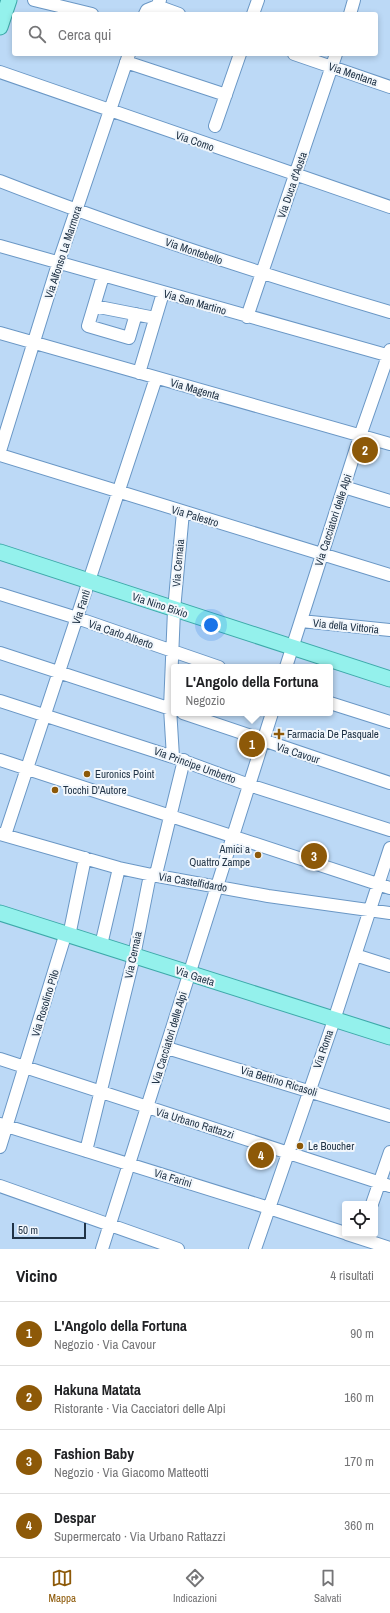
<!DOCTYPE html>
<html lang="it">
<meta charset="utf-8">
<style>
body{margin:0;font-family:"Archivo Narrow",sans-serif;background:#f2f2f2;color:#202124}
.controls{position:absolute;right:12px;bottom:12px;display:grid;overflow:hidden;border-radius:4px;box-shadow:0 2px 6px #0003}
.controls button{width:36px;height:36px;display:grid;place-items:center;padding:0;border:0;border-bottom:1px solid #e0e0e0;background:#fff;color:#202124;font:20px sans-serif}
.scale{position:absolute;left:12px;bottom:10px;width:74px;box-sizing:border-box;padding-left:4px;border:2px solid #203346;border-top:0;font-size:11px;line-height:14px;white-space:nowrap;color:#203346;-webkit-text-stroke:3px #f2f7fc;paint-order:stroke}
.you{position:absolute;left:211px;top:625px;width:14px;height:14px;margin:-10px;border:3px solid #fff;border-radius:50%;background:#1a73e8;box-shadow:0 0 0 6px #1a73e833}
.badge{display:grid;place-items:center;width:26px;height:26px;border-radius:50%;background:#8d5908;color:#fff;font-size:13px;font-weight:700}
.pin{position:absolute;translate:-50% -50%;border:2px solid #fff;box-shadow:0 1px 4px #0006}
.popup{position:absolute;left:171px;top:664px;width:162px;height:52px;box-sizing:border-box;display:grid;place-content:center;border-radius:4px;background:#fff;filter:drop-shadow(0 1px 3px #0005);font-size:13px;white-space:nowrap;color:#757577}
.popup b{font-size:15px;color:#202124}
.popup::after{content:'';position:absolute;left:50%;top:100%;margin-left:-8px;border:8px solid transparent;border-top-color:#fff}
.list{margin:0;padding:0;list-style:none}
h2{display:flex;justify-content:space-between;align-items:center;height:52px;margin:0;padding:0 16px;font-size:17px}
h2 small{font-size:13px;font-weight:400;color:#757577}
.list li{display:grid;grid-template-columns:26px 1fr auto;gap:12px;align-items:center;box-sizing:border-box;height:64px;padding:0 16px;border-top:1px solid #e0e0e0}
.list b{display:block;font-size:15px;white-space:nowrap}
.list p{margin:0;font-size:13px;white-space:nowrap;color:#757577}
.list em{font-size:13px;font-style:normal;color:#757577}
.icon{flex:none;width:22px;height:22px;fill:none;stroke:currentColor;stroke-width:2;stroke-linecap:round;stroke-linejoin:round}
.map{position:relative;flex:none;width:390px;height:1249px;overflow:hidden}
.search{position:absolute;background:#fff;box-shadow:0 2px 6px #0003;left:12px;right:12px;top:12px;height:44px;display:flex;align-items:center;gap:10px;box-sizing:border-box;padding:0 14px;border-radius:4px;color:#757577;font-size:15px}
.sheet{height:308px;background:#fff}
nav{display:flex;justify-content:space-around;align-items:center;box-sizing:border-box;height:56px;border-top:1px solid #e0e0e0;background:#fff;font-size:11px;color:#757577}
nav a{display:grid;justify-items:center;gap:2px}
nav .on{color:#8d5908}
.map>svg:first-child{display:block}
</style>
<div class="map">
<svg width="390" height="1249" viewBox="0 0 390 1249">
<rect width="100%" height="100%" fill="#bcd9f6"/>
<g fill="none" stroke-linecap="round" stroke-linejoin="round">
<g stroke="#6a97c5" stroke-width="14">
<path id="minor" d="M34,0l58,14
M157,6l22,8
M145,14l2,-4 10,-4 3,-6
M253,14l5,-14
M350,14l4,-14
M294,54l96,33
M126,62l100,33
M0,72l390,135
M215,126l25,-72
M0,181c128,50 258,92 390,131
M0,246l390,110
M103,276l-15,50 41,12 7,-24
M94,306l61,12
M247,317l89,-263
M0,333l390,111
M139,373l24,-80
M0,451l58,-187 71,-210
M0,455l390,120
M344,487l46,14
M0,594l77,24 142,49
M301,621l89,9
M0,653l174,57
M286,667l74,-231 30,-86
M0,701l173,56 76,28 141,45
M330,703l60,19
M183,713l207,70
M173,757l-3,-49 4,-98 9,-98
M0,760l390,128
M0,834l119,34 33,7 116,21 122,17
M5,835l151,-457
M101,945l18,-77
M355,955l35,11
M167,1048l223,68
M0,1059l390,127
M0,1124l269,84 76,25
M0,1147l64,-208 6,-8 15,-73
M86,1151l48,-195 15,-76 8,-10 27,-110
M0,1186l178,63
M372,1204l18,-52
M347,1234l43,14
M102,1249l170,-536
M255,1249l79,-229 56,-172"/>
</g>
<g stroke="#3da9a9" stroke-width="17">
<path id="major" d="M0,27l9,-27
M0,552l390,127
M0,913l390,124"/>
</g>
<use href="#minor" stroke="#fff" stroke-width="12"/>
<use href="#major" stroke="#94f1ec" stroke-width="15"/>
</g>
<g fill="#8d5908" stroke="#f2f7fc" stroke-width="1.5">
<path d="M277 728h4v4h4v4h-4v4h-4v-4h-4v-4h4z"/>
<circle cx="87" cy="774" r="4"/>
<circle cx="55" cy="790" r="4"/>
<circle cx="258" cy="855" r="4"/>
<circle cx="300" cy="1146" r="4"/>
</g>
<g text-anchor="middle" dominant-baseline="central" stroke-width="4" stroke-linejoin="round" paint-order="stroke">
<g font-size="11" fill="#203346" stroke="#f2f7fc">
<text transform="translate(353 74) rotate(19)">Via Mentana</text>
<text transform="translate(195 141) rotate(19)">Via Como</text>
<text transform="translate(292 185) rotate(-71)">Via Duca d'Aosta</text>
<text transform="translate(194 251) rotate(19)">Via Montebello</text>
<text transform="translate(63 252) rotate(-72)">Via Alfonso La Marmora</text>
<text transform="translate(195 302) rotate(16)">Via San Martino</text>
<text transform="translate(195 389) rotate(16)">Via Magenta</text>
<text transform="translate(195 516) rotate(17)">Via Palestro</text>
<text transform="translate(333 520) rotate(-72)">Via Cacciatori delle Alpi</text>
<text transform="translate(178 563) rotate(-85)">Via Cernaia</text>
<text transform="translate(160 605) rotate(18)">Via Nino Bixio</text>
<text transform="translate(81 607) rotate(-72)">Via Fanti</text>
<text transform="translate(346 626) rotate(6)">Via della Vittoria</text>
<text transform="translate(121 634) rotate(19)">Via Carlo Alberto</text>
<text transform="translate(298 753) rotate(18)">Via Cavour</text>
<text transform="translate(195 765) rotate(20)">Via Principe Umberto</text>
<text transform="translate(193 882) rotate(10)">Via Castelfidardo</text>
<text transform="translate(133 955) rotate(-78)">Via Cernaia</text>
<text transform="translate(195 976) rotate(18)">Via Gaeta</text>
<text transform="translate(45 1003) rotate(-73)">Via Rosolino Pilo</text>
<text transform="translate(169 1038) rotate(-73)">Via Cacciatori delle Alpi</text>
<text transform="translate(323 1049) rotate(-71)">Via Roma</text>
<text transform="translate(279 1081) rotate(17)">Via Bettino Ricasoli</text>
<text transform="translate(195 1123) rotate(17)">Via Urbano Rattazzi</text>
<text transform="translate(173 1178) rotate(17)">Via Farini</text>
</g>
<g font-size="11" fill="#203346" stroke="#f2f7fc" text-anchor="start">
<text x="287" y="734">Farmacia De Pasquale</text>
<text x="95" y="774">Euronics Point</text>
<text x="63" y="790">Tocchi D'Autore</text>
<text x="250" y="849" text-anchor="end">Amici a<tspan x="250" dy="13">Quattro Zampe</tspan></text>
<text x="308" y="1146">Le Boucher</text>
</g>
</g>
</svg>
<div class="controls">
<button><svg class="icon" aria-label="locate" viewBox="0 0 24 24"><circle cx="12" cy="12" r="6"/><path d="M12 2v4M12 18v4M2 12h4M18 12h4"/></svg></button>
</div>
<div class="scale">50 m</div>
<div class="you"></div>
<div class="pin badge" style="left:252px;top:744px">1</div>
<div class="popup"><b>L'Angolo della Fortuna</b>Negozio</div>
<div class="pin badge" style="left:365px;top:450px">2</div>
<div class="pin badge" style="left:314px;top:856px">3</div>
<div class="pin badge" style="left:261px;top:1155px">4</div>
<div class="search"><svg class="icon" aria-label="search" viewBox="0 0 24 24"><circle cx="10" cy="10" r="6"/><path d="M15 15l6 6"/></svg>Cerca qui</div>
</div>
<section class="sheet">
<h2>Vicino<small>4 risultati</small></h2>
<ul class="list">
<li><span class="badge">1</span><div><b>L'Angolo della Fortuna</b><p>Negozio · Via Cavour</p></div><em>90 m</em></li>
<li><span class="badge">2</span><div><b>Hakuna Matata</b><p>Ristorante · Via Cacciatori delle Alpi</p></div><em>160 m</em></li>
<li><span class="badge">3</span><div><b>Fashion Baby</b><p>Negozio · Via Giacomo Matteotti</p></div><em>170 m</em></li>
<li><span class="badge">4</span><div><b>Despar</b><p>Supermercato · Via Urbano Rattazzi</p></div><em>360 m</em></li>
</ul>
</section>
<nav>
<a class="on"><svg class="icon" aria-label="map" viewBox="0 0 24 24"><path d="M3 6l6-2 6 2 6-2v14l-6 2-6-2-6 2zM9 4v14M15 6v14"/></svg>Mappa</a>
<a><svg class="icon" aria-label="directions" viewBox="0 0 24 24"><path d="M12 3l9 9-9 9-9-9zM9 14v-3h6M13 9l2 2-2 2"/></svg>Indicazioni</a>
<a><svg class="icon" aria-label="saved" viewBox="0 0 24 24"><path d="M7 4h10v16l-5-4-5 4z"/></svg>Salvati</a>
</nav>
